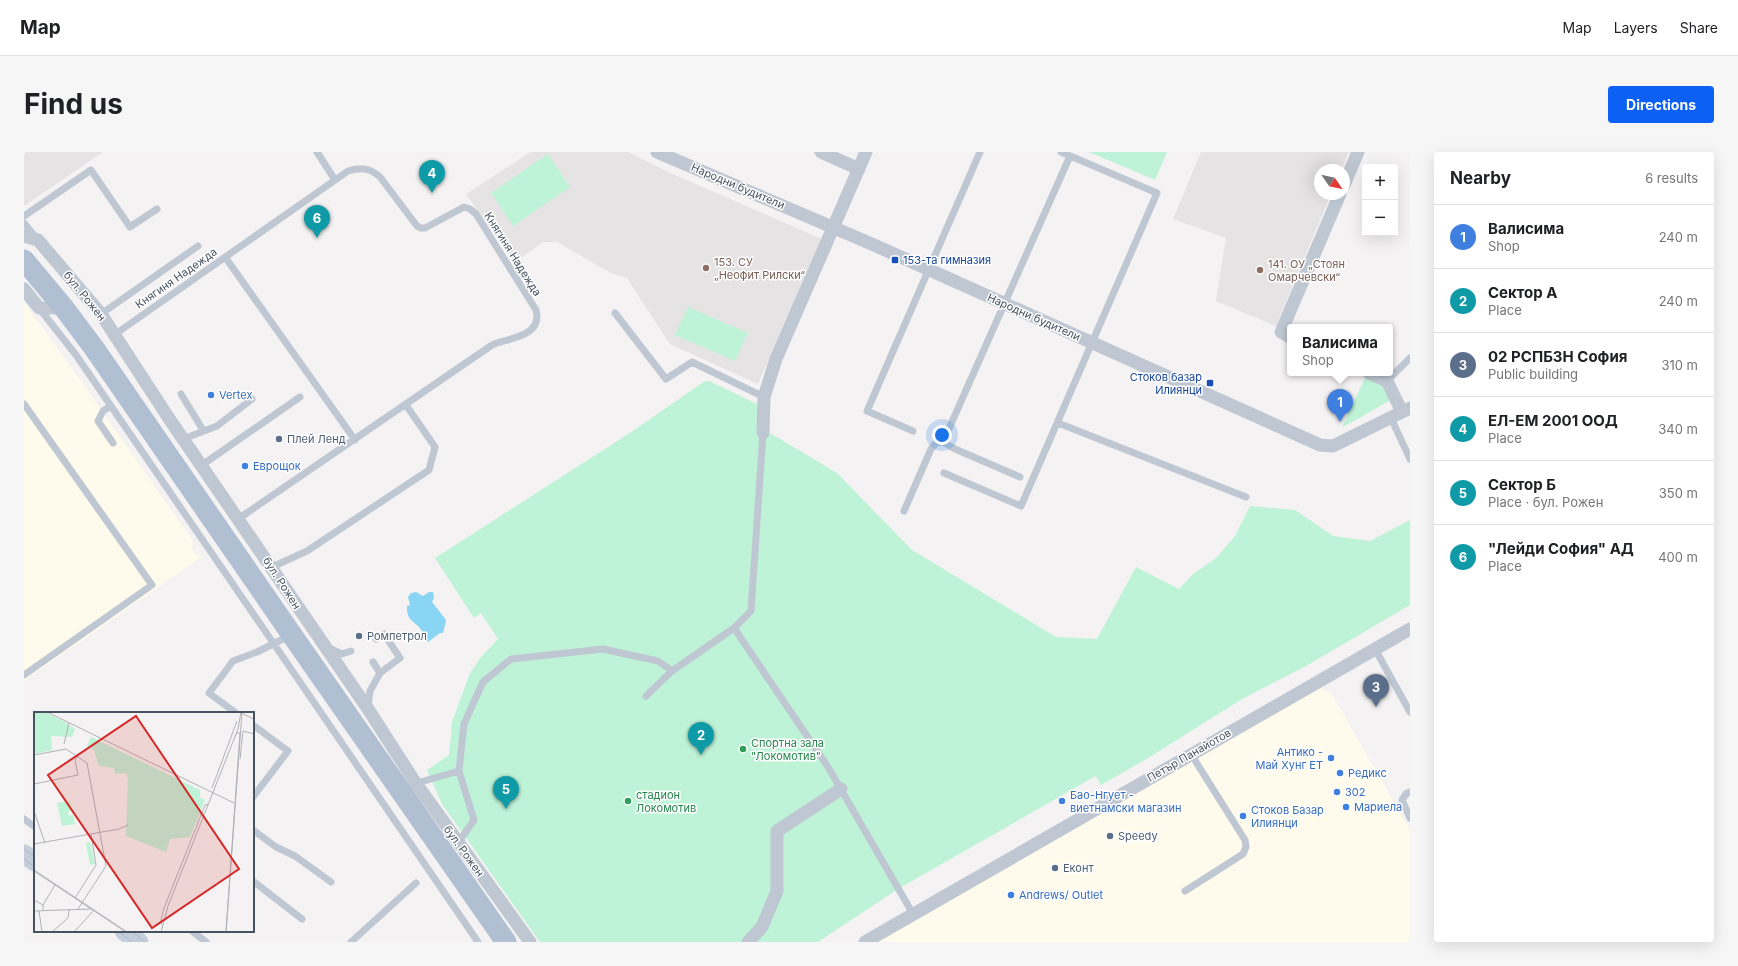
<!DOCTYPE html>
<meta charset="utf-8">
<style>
body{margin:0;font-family:Inter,sans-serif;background:#f6f6f6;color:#202124}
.controls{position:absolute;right:12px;top:12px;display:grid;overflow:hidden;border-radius:4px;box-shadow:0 4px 16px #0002}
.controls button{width:36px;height:36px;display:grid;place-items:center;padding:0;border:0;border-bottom:1px solid #e0e0e0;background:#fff;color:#202124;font:20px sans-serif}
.compass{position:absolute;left:1290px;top:12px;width:36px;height:36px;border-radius:50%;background:#fff;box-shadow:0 4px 16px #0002;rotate:124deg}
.you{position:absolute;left:918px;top:283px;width:14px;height:14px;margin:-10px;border:3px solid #fff;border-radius:50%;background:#1a73e8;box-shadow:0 0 0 6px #1a73e833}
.badge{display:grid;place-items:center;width:26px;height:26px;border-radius:50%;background:#0c60f4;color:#fff;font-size:13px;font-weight:700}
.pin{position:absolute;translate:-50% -33px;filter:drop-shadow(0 1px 2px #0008)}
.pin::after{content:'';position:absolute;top:21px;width:14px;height:12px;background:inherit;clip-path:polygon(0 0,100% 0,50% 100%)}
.popup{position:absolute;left:1263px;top:172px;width:106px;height:52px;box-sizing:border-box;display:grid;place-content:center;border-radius:4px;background:#fff;filter:drop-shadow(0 1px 3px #0005);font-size:13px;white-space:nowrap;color:#757577}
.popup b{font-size:15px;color:#202124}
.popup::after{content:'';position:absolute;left:50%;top:100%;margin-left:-8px;border:8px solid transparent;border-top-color:#fff}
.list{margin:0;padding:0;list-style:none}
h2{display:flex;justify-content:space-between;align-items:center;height:52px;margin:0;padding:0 16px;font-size:17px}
h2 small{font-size:13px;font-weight:400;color:#757577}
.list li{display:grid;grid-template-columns:26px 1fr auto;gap:12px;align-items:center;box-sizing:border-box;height:64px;padding:0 16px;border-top:1px solid #e0e0e0}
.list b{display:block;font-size:15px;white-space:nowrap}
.list p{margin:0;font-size:13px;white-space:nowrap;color:#757577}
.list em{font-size:13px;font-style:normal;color:#757577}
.map{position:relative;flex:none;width:1386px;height:790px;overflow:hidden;border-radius:4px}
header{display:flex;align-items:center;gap:24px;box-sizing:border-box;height:56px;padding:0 20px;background:#fff;border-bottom:1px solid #e0e0e0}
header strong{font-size:19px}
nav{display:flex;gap:22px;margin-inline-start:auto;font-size:14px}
.intro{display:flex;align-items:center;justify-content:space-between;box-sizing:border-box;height:96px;padding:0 24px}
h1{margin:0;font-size:28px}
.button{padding:10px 18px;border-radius:4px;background:#0c60f4;color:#fff;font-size:14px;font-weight:700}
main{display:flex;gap:24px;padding:0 24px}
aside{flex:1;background:#fff;border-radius:4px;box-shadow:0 4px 16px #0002}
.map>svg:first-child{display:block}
</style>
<header>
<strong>Map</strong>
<nav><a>Map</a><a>Layers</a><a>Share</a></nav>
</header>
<div class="intro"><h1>Find us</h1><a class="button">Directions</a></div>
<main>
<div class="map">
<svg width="1386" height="790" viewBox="0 0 1386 790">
<rect width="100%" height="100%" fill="#f4f2f2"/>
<path fill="#fefaec" d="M0,151l43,58 126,180 -1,7 3,6 8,2 -179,125z
M1289,532l19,10 78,136v112h-545z"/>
<path fill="#e5e3e4" d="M0,0h79l-79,54z
M507,0h97l40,20 154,67 -64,145 -88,-40 -43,-66 -16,-5 -54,-31h-14l-29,21 -48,-69z
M1177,0h148l-8,18h-21v24h11l-55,132 -60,-25 10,-63 -53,-19z"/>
<path fill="#bff3d7" d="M1065,0h78l-12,28z
M524,2l22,33 -57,39 -22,-33z
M664,155l60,26 -13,28 -60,-26z
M1343,222l10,4 14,22 -48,27h-1z
M681,229h4l48,23 1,4 -1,25h13l67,40 75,77 144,87 41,2 39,-72 43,22 14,-15 23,-16 19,-22 15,-30 45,4 38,26 37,5 40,-21v85l-104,61 -64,33 -94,59 -47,27 -5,-9 -2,1 -196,112 -80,53h-278l-98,-138 -15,-34 22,-15 3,-33 18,-49 11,-16 17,-18 -17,-26 -7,5 -39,-60 195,-125z"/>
<path fill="#89d5f3" d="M392,440l7,4 6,-4h4l1,6 -2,4 14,18 -3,13h-3l-12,9 -4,-2c-1,-3 -1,-6 -2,-9 -6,-10 -16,-9 -15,-25l3,-1 -2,-8 3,-4z"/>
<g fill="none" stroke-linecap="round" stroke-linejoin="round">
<path stroke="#bfc8d2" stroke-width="7" d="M293,0l18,28
M0,64l67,-46 39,57 27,-18
M0,71l12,15
M201,105l130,183
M15,156l37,47 402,587
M591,161l51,66 26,-17 72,35
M77,162l97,-68
M90,183l234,-164c13,-4 22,-3 32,6l37,49 4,2h4l39,-21 6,2 6,5 60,96c7,27 -28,28 -44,35l-254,174
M1363,229l23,-23
M157,242l22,36
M0,252l128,181 -128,90
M87,254l-8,5 -5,10 15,22
M1367,266l19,41
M1034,271l188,74
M889,279l-46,-20 113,-259
M159,287l34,-13 35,-27
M919,290l12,7 65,28
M178,313l98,-68
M920,321l77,33 136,-313 -96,-41
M880,359l27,-62 5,-6 7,-1 127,-286
M248,415l35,-16 122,-81 6,-23 -29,-42
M710,476l94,139 85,147
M352,487l8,-5 16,24 -20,15
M305,496l13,6 9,-3
M1351,497l35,63
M622,544l26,-25 62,-43 17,-17 12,-178
M344,555l2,-16 10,-18 -7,-11
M212,561l-27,-20 24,-32 24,-9 32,-16
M229,573l35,26 -35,46
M389,632l46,-13
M1386,640l-4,2 -4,6 8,18
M0,667l11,8
M229,678l23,17 19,9 36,26
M434,691l16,-23 -15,-49 5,-47 19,-42 28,-23 92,-10 55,12 14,10
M229,729l49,38
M1161,739l58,-37 3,-7 -1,-7 -54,-86
M168,779l14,11
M327,790l65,-59"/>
<path stroke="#bfc8d2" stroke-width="13" d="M633,0l217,93 446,200 13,1 77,-38
M797,0l38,17
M1320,33l14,-33
M0,84l14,4 63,74 69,106 198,289 47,73 115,160
M0,137l15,19h25
M1266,185l-9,-5 59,-138
M1345,221l18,8 15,31
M739,281l1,-36 12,-38 90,-207
M724,790l14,-15 15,-36v-60l64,-42
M841,790l545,-313"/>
<path stroke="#c4cddc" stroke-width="19" d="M0,702l11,8
M100,779l15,11"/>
<path stroke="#b0bfd2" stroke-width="21" d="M0,108l40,48 30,40 198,287 214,307"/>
<path stroke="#b4b6bd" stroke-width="1" d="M0,697l11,8
M0,707l11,8
M94,779l14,11
M107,779l14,11"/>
</g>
<g fill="#1a4fb4" stroke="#fff" stroke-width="1.5">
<rect x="867" y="104" width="8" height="8" rx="2"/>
<rect x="1182" y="227" width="8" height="8" rx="2"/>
</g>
<g fill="#8d6e63" stroke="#fff" stroke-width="1.5">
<circle cx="682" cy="116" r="4"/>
<circle cx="1236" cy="118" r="4"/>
</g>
<g fill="#3f7fe0" stroke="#fff" stroke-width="1.5">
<circle cx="187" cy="243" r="4"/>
<circle cx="221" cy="314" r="4"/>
<circle cx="1307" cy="606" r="4"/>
<circle cx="1316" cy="621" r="4"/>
<circle cx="1313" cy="640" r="4"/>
<circle cx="1038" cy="649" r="4"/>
<circle cx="1322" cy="655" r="4"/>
<circle cx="1219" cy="664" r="4"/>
<circle cx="987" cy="743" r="4"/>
</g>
<g fill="#5c6f8a" stroke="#fff" stroke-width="1.5">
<circle cx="255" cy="287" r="4"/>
<circle cx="335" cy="484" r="4"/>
<circle cx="1086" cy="684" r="4"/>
<circle cx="1031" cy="716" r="4"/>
</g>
<g fill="#2e9e5b" stroke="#fff" stroke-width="1.5">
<circle cx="719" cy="597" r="4"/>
<circle cx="604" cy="649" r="4"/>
</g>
<g text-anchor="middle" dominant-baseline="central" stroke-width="3" stroke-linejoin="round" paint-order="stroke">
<g font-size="11" fill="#485361" stroke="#fff">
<text transform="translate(714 34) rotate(23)">Народни будители</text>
<text transform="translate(489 102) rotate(58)">Княгиня Надежда</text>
<text transform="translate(152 126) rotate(-35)">Княгиня Надежда</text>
<text transform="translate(61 144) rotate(51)">бул. Рожен</text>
<text transform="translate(1010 165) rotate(24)">Народни будители</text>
<text transform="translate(258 431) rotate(57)">бул. Рожен</text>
<text transform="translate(1165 603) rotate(-30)">Петър Панайотов</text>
<text transform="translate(440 699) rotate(54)">бул. Рожен</text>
</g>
<g font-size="11" fill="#164399" stroke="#fff" text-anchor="start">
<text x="879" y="108">153-та гимназия</text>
<text x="1178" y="225" text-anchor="end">Стоков базар<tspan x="1178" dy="13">Илиянци</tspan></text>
</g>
<g font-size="11" fill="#785e54" stroke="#fff" text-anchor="start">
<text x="690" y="110">153. СУ<tspan x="690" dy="13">„Неофит Рилски“</tspan></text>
<text x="1244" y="112">141. ОУ „Стоян<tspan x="1244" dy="13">Омарчевски“</tspan></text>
</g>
<g font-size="11" fill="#366cbe" stroke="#fff" text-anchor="start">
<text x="195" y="243">Vertex</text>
<text x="229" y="314">Еврощок</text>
<text x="1299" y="600" text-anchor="end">Антико -<tspan x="1299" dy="13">Май Хунг ЕТ</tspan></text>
<text x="1324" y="621">Редикс</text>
<text x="1321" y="640">302</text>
<text x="1046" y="643">Бао-Нгует -<tspan x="1046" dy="13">виетнамски магазин</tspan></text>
<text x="1330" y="655">Мариела</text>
<text x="1227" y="658">Стоков Базар<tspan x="1227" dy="13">Илиянци</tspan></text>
<text x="995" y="743">Andrews/ Outlet</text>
</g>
<g font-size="11" fill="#4e5e75" stroke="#fff" text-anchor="start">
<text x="263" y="287">Плей Ленд</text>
<text x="343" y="484">Ромпетрол</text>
<text x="1094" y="684">Speedy</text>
<text x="1039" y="716">Еконт</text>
</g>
<g font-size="11" fill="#27864d" stroke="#fff" text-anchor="start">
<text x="727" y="591">Спортна зала<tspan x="727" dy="13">"Локомотив"</tspan></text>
<text x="612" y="643">стадион<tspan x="612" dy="13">Локомотив</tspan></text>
</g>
</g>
<g transform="translate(10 560)">
<rect width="220" height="220" fill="#f4f2f2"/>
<path d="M0,0h11l20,10 10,7 -3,8 -21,-1 1,14 -18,4zM57,25l109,53v8l5,2 -15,37 -20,2 -4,13 -40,-16 2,-58 -2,-5 -11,1 -1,-6 -15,-2 -5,-16 -7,-4zM36,89l2,10 -4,1 1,4 4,-1 2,9 -13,2 -5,-23zM56,130l5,22 -5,1 -4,-22z" fill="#bff3d7"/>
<path fill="none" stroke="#afb2b8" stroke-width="1" d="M13,0l187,91M205,0l15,7M30,32l5,-21M0,43l32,-6 21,14 19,103 -28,43M206,47l3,-28 11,3M0,72l44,-9 -3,-15 3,-4M178,76l25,-67M0,99l11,32M0,132l85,-15 9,-4M0,158l93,62M0,159l92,61M41,186l21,-33 -5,-31M0,188l9,5v5M9,193l12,-20M0,199l57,-2M5,199l3,21M128,213l-1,-5 3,-12 41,-103 3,-1M18,220l16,-14 1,-9M40,220l20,-22M127,220l7,-26 70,-177 3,-17M192,220l14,-199h-4M192,220l16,-220"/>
<path fill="#d62828" fill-opacity="0.15" stroke="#d62828" stroke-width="2" d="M102,4l103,153 -87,59 -104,-153z"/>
<rect width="220" height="220" fill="none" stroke="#485361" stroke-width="2"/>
</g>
</svg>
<div class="controls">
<button>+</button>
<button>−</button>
</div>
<svg class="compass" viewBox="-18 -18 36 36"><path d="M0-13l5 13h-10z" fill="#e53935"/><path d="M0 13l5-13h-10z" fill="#757577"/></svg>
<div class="you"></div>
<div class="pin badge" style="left:1316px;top:270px;background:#3f7fe0">1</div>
<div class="popup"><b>Валисима</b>Shop</div>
<div class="pin badge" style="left:677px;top:603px;background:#0f9aa8">2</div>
<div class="pin badge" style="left:1352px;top:555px;background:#5c6f8a">3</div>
<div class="pin badge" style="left:408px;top:41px;background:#0f9aa8">4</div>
<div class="pin badge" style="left:482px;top:657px;background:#0f9aa8">5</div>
<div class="pin badge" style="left:293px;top:86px;background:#0f9aa8">6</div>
</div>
<aside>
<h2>Nearby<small>6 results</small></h2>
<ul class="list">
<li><span class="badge" style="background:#3f7fe0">1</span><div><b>Валисима</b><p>Shop</p></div><em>240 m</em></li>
<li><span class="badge" style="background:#0f9aa8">2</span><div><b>Сектор А</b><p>Place</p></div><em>240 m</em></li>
<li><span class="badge" style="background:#5c6f8a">3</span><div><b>02 РСПБЗН София</b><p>Public building</p></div><em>310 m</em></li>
<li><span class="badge" style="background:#0f9aa8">4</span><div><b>ЕЛ-ЕМ 2001 ООД</b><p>Place</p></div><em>340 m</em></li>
<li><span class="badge" style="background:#0f9aa8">5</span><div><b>Сектор Б</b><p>Place · бул. Рожен</p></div><em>350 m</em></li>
<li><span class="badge" style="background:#0f9aa8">6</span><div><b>&quot;Лейди София&quot; АД</b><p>Place</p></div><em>400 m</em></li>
</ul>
</aside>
</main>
